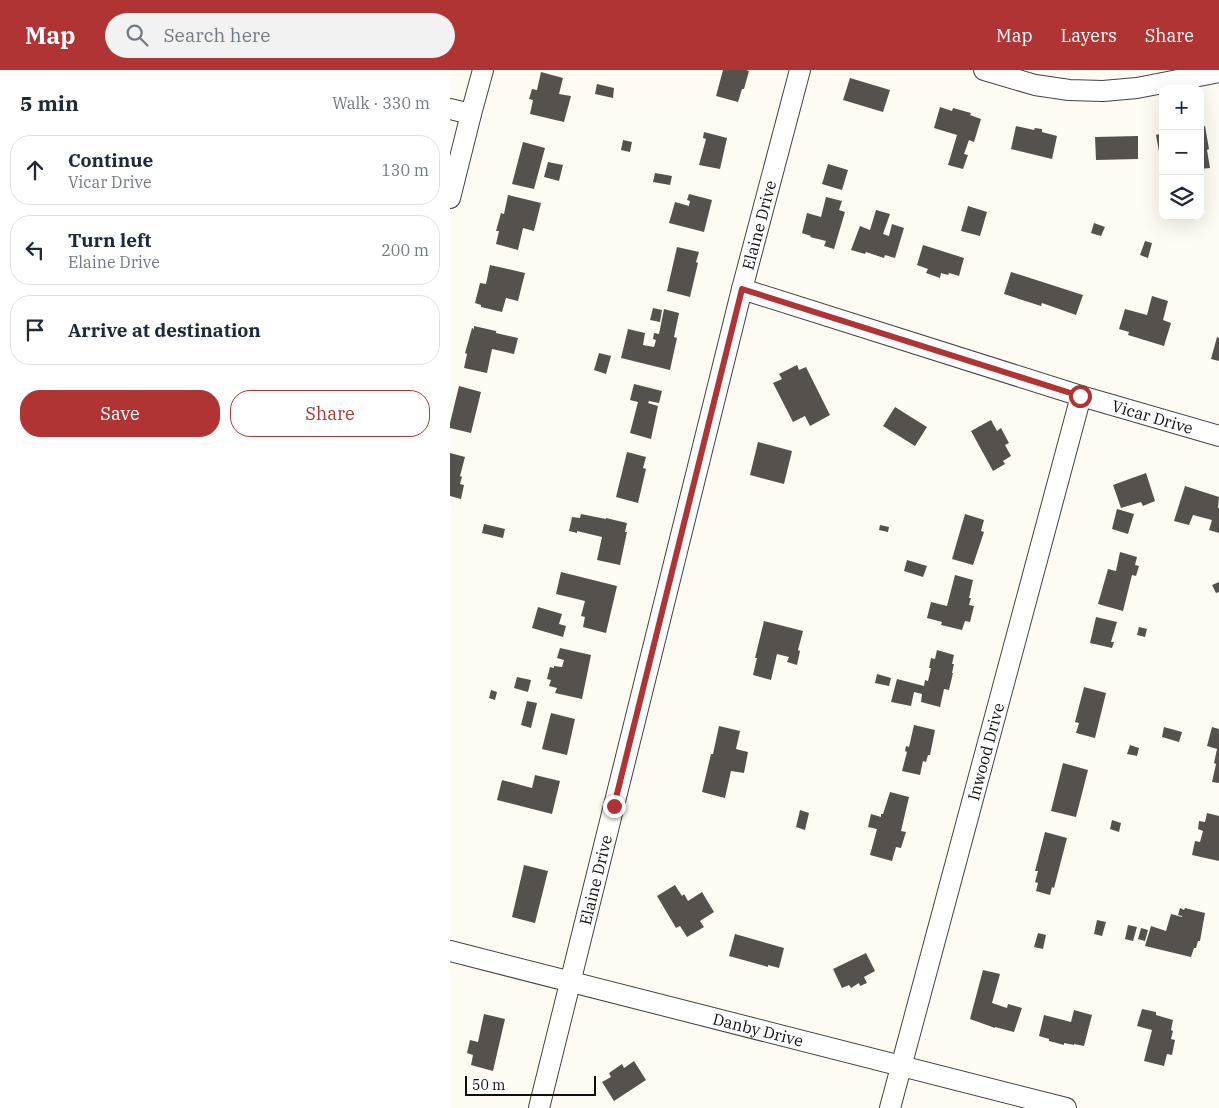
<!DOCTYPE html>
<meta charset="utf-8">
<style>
body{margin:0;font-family:"IBM Plex Serif",serif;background:#f2f2f3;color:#1f2937}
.controls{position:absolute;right:15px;top:15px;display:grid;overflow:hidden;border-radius:10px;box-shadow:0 5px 20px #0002}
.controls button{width:45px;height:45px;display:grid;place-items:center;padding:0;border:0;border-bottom:1px solid #e0e1e3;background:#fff;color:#1f2937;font:25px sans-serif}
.scale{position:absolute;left:15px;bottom:12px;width:131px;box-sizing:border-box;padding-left:5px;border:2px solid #0f0f0f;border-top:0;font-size:14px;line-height:18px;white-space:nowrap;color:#0f0f0f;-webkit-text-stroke:4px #fff;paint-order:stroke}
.stop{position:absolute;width:15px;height:15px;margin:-11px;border:4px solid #b13435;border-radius:50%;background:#fff}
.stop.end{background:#b13435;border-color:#fff;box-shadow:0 1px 5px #0008}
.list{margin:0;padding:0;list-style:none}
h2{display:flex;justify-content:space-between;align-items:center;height:65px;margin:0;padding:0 20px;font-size:21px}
h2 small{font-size:16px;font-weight:400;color:#747a83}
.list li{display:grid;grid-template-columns:32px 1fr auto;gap:15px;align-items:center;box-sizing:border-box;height:70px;margin:0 10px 10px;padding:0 10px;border:1px solid #e0e1e3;border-radius:20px}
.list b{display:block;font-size:19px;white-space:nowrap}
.list p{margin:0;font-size:16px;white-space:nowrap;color:#747a83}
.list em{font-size:16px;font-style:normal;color:#747a83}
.actions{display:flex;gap:10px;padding:15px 20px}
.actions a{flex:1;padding:11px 0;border:1px solid #b13435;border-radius:20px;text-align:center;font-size:18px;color:#b13435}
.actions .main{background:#b13435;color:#fff}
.icon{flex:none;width:28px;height:28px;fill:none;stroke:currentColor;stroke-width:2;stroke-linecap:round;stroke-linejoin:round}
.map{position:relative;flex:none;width:769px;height:1038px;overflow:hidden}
header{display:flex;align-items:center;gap:30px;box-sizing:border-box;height:70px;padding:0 25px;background:#b13435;color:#fff}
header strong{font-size:24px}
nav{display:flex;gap:28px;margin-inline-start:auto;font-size:18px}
.search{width:350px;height:45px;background:#f2f2f3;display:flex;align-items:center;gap:12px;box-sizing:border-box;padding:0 18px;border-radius:28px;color:#747a83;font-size:19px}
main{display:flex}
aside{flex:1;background:#fff}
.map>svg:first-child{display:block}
</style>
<header>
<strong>Map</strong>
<div class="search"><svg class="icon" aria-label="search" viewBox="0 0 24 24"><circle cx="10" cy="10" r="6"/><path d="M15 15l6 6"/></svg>Search here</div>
<nav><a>Map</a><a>Layers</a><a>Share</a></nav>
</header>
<main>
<aside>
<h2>5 min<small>Walk · 330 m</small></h2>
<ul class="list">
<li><svg class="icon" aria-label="ahead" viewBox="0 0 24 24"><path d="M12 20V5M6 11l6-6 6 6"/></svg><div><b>Continue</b><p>Vicar Drive</p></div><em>130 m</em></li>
<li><svg class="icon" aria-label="left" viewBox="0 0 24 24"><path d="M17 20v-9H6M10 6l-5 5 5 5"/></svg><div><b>Turn left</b><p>Elaine Drive</p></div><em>200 m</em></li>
<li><svg class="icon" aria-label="arrive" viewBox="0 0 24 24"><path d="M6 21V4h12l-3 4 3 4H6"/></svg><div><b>Arrive at destination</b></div></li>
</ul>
<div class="actions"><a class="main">Save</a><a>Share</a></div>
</aside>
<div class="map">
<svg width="769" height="1038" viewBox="0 0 769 1038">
<rect width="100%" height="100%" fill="#fefcf2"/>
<path fill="#56514c" d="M273,0h23l3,1 -5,18h-2l-4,13 -22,-6z
M91,2l22,6 -4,16 12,2 -7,26 -34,-8 3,-14 -4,-1 3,-10 5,1z
M400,8l40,12 -7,22 -40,-12z
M147,14l17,4 -1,10 -18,-4z
M490,37l12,4 1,-3 18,5 -1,2 11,4 -7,23 -5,-2 -5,14 4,1 -5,14 -15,-4 9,-30 -23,-7z
M566,56l18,4 1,-2 7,1v3l15,4 -5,23 -41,-10z
M755,56l4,23 -2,1 3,18 -10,1v-42z
M254,62l23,6 -7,31 -21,-4 7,-26 -3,-1z
M713,63v24h-3l-4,-22z
M688,66v23l-42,1 -1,-23z
M173,70l9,2 -2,10 -9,-2z
M73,72l22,6 -11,41 -22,-5z
M98,92l15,3 -4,16 -15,-4z
M378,94l20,6 -6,20 -20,-6z
M205,103l17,3 -2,9 -17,-3z
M239,124l23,6 -8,32 -35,-9 6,-21 14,4 1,-5 -3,-1z
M58,125l33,8 -7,28 -11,-3 -5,22 -22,-6 3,-13h-3l5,-18 3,1z
M376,127l16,4 -3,9 6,2 -11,37 -10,-3 2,-5 -16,-4 1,-1 -9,-3 5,-20 14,4z
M518,136l19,6 -7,24 -19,-5z
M426,140l14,4 -7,20 6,2 3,-12 12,4 -9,30 -10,-3 -1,3 -18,-6 -1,2 -14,-4 9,-24 10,4z
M644,153l11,4 -4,9 -10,-3z
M695,171l7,2 -4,15 -8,-3z
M473,175l41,13 -5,18 -10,-3 -1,2 -7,-2 -1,5 -14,-5 2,-4 -11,-4z
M227,177l22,5 -3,10 2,1 -8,34 -23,-6z
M40,195l35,8 -7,28 -12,-3 -4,14 -21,-5v-2l-6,-2 5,-20 6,1z
M561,202l72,23 -7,20 -34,-12 -1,3 -37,-12z
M702,226l16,5 -5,19 8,3 -7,23 -36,-11 1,-3 -10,-3 6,-20 22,6z
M203,238l9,2 -2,12 -10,-2z
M214,239l15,4 -5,24 3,1 -7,32 -49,-12 7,-29 17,4 -2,12 11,2 2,-7 -3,-1 1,-6 5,1z
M24,256l22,5v2l22,5 -4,16 -22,-5 -5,24 -23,-5 3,-14 -2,-1 7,-25 2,1z
M767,267l2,1v23l-8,-2z
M149,283l12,3 -5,18 -12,-4z
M347,295l2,5 7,-3 24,48 -20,11 -5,-10 -12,6 -20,-39 9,-4 -3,-5z
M184,314l28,7 -3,12 -10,-2 -1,2 10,3 -7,33 -21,-6 8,-31 -8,-2z
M9,316l22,6 -10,41 -21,-5v-5z
M445,337l32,20 -12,19 -32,-20z
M541,350l6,11 4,-3 8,15 -4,2 6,11 -8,5 2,3 -12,7 -22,-40z
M308,372l34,9 -8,33 -34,-9z
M177,382l19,5 -3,11 3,1 -8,34 -22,-6z
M0,383l15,4 -5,19 2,1 -2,7 4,1 -3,14 -11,-3z
M696,403l9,28 -12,5 -2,-4 -20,6 -8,-23z
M735,416l34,11 -1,11h1v25l-10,-3 3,-10 -19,-5 -4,10 -15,-4z
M667,439l17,5 -6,20 -16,-5z
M131,444l25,5v-1l21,5 -2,9h2l-7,33 -23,-5 5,-23 -25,-6v2l-8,-2 3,-14 8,1z
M515,444l19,6 -3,11 3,1 -11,33 -21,-6z
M34,454l21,5 -2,9 -21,-5z
M430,455l9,2 -1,5 -9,-2z
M670,482l17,5 -2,8 4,1 -3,10 -4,-1 -9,36 -25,-7 10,-35 8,2z
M457,490l20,6 -4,11 -19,-6z
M111,502l56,14 -11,47 -23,-6 2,-10 -4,-1 4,-15 -29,-7z
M505,505l18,5 -4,18h2l-2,7 5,1 -4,16 -5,-1 -3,9 -21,-5 1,-3 -15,-4 4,-16 16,4z
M769,512v10l-3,1 -4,-8z
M88,537l24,7 -3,10 7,2 -3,11 -31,-9z
M646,547l21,5 -6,20h3l-2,6 -22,-5z
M314,551l39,10 -5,19 2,1 -3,14 -10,-3 2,-5 -12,-3 -6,26 -18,-5 4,-17h-2z
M689,557l8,2 -2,8 -8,-2z
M110,578l31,7 -9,44 -27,-6 2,-5 -8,-2 2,-6 -4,-1 3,-12 4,1v-2l8,1 2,-7 -7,-2z
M487,580l17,5 -2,9h2l-2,9h1l-4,17 -5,-1 -4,18 -19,-5 1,-8 -8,-2 -3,14 -20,-4 6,-23 27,7 1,-6 3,1 3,-13h-2l2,-10 4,1z
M427,604l14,4 -2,8 -14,-3z
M67,607l14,3 -3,12 -14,-4z
M634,617l22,6 -11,45 -19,-5 3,-10 -4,-1z
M41,620l6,2 -2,8 -6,-2z
M77,631l10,2 -6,25 -10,-3z
M101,643l24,6 -8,36 -25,-6z
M464,655l21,5 -5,25h-2l-2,7 -3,-1 -3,14 -18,-4 5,-19 -2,-1 1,-5 3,1z
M269,656l21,5 -4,18 12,3 -4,21 -13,-2 -6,27 -23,-6 9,-38h2z
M714,657l18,5 -3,10 -17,-5z
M762,657l7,2v54l-7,-1 4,-18 -2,-1 3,-14 -10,-3z
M680,675l9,3 -2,8 -10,-2z
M613,693l25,7 -12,47 -25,-6z
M85,705l25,6 -8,33 -55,-14 5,-20 30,8z
M440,722l19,5 -8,34 5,1 -5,16 -5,-1 -4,14 -22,-6 7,-26 -9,-2 3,-13 10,3v-3h2z
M350,740l9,3 -4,17 -9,-3z
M757,743l12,3v45l-27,-6 3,-14 5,1 3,-11 -5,-2 1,-8 6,1z
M662,750l9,3 -2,9 -9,-3z
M595,762l22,6 -13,50 -2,-1 -2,8 -14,-4 2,-8 -3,-1 3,-11h-3z
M74,795l24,6 -13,52 -23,-6z
M225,815l7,11 2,-2 4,7 14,-9 12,20 -14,9 4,6 -17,10 -7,-11 -4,2 -19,-32z
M730,838l4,2 1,-2 20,5 -5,28h-2l-2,7h-2l-3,9 -46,-11 6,-20 15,5 5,-17 11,3v-1l-4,-1z
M647,850l9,2 -4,14 -8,-2z
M678,855l9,2 -4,14 -8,-2z
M691,858l7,2 -3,11 -7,-2z
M588,863l8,2 -3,14 -9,-2z
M285,864l49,14 -5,20 -11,-3v2l-39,-11z
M416,883l9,18 -11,6 3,6 -7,3 -1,-3 -8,5 -2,-3 -7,3 -9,-19z
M533,900l17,4 -8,29 15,5 1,-4 14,4 -8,24 -19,-5v1l-25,-9z
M692,939l14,3v3l17,5 -2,10 2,1 -2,8 4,1 -3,15 -5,-1 -3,12 -20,-5 8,-31 -15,-4z
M624,940l18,5 -8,31 -10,-2v1l-10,-2v2l-15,-4v-2l-10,-3 5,-21 27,7z
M34,944l21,5 -12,52 -22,-6 2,-10 -6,-2 3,-13 8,2z
M184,991l12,19 -32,21 -12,-19 9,-5 -2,-4 13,-9 2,4z"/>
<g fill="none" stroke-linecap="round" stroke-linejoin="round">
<g stroke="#424242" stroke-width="22">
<g id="minor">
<path d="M534,0l51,15 34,5 34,1 34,-3 82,-16"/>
<path d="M0,39l21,5"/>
<path d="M0,128l21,-84 12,-44"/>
<path id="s1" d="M292,219l339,107 138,40"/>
<path id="s2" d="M0,881l616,157"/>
<path id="s3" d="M89,1038l203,-819 58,-219"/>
<path id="s4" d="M440,1038l191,-712"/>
</g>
</g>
<use href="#minor" stroke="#fff" stroke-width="20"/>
</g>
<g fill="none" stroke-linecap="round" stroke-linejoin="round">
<path stroke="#b13435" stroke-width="6" d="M164,736l128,-517 338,107"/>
</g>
<g text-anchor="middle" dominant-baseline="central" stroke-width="5" stroke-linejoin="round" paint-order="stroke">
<g font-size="16" fill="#0f0f0f" stroke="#fff">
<text stroke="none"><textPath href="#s3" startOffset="910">Elaine Drive</textPath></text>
<text stroke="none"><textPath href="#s1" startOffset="430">Vicar Drive</textPath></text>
<text stroke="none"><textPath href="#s4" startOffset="369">Inwood Drive</textPath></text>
<text stroke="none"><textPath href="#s3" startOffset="235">Elaine Drive</textPath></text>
<text stroke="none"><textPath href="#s2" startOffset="318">Danby Drive</textPath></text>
</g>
</g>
</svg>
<div class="controls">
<button>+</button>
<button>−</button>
<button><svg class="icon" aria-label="layers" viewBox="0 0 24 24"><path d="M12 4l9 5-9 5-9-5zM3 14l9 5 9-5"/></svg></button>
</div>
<div class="scale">50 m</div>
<div class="stop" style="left:630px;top:326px"></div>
<div class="stop end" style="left:164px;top:736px"></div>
</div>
</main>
